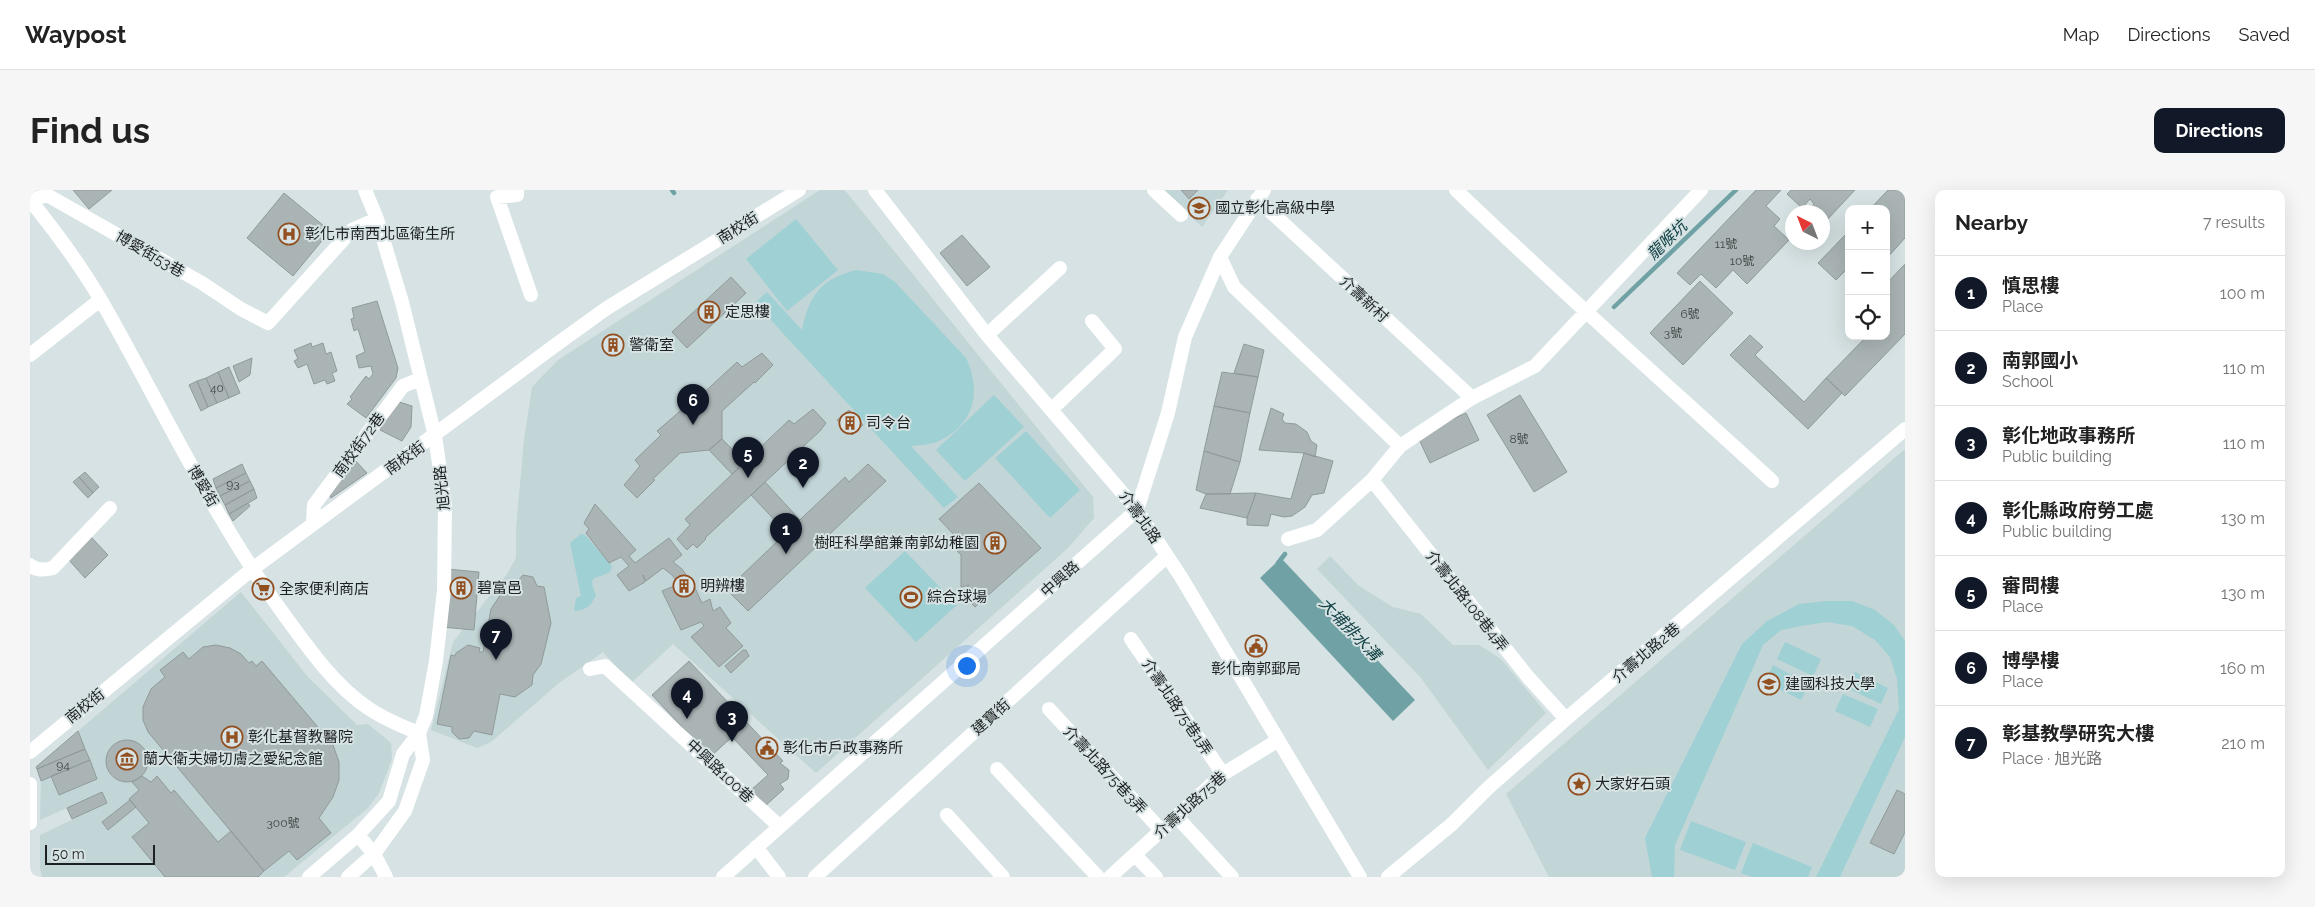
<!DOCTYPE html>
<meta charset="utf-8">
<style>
body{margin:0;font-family:Raleway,"Noto Sans TC",sans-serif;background:#f6f6f6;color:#222}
.controls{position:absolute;right:15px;top:15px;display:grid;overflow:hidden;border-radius:10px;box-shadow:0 5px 20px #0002}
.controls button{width:45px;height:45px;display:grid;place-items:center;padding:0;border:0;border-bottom:1px solid #e0e0e0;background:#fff;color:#222;font:25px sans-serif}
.compass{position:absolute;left:1755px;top:15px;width:45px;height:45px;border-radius:50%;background:#fff;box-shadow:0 5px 20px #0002;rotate:318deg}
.scale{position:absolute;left:15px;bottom:12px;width:110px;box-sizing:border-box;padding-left:5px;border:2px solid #1d2121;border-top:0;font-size:14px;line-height:18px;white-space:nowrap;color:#1d2121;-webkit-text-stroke:4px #d6e2e3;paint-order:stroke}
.you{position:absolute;left:936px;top:475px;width:18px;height:18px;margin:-12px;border:4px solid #fff;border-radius:50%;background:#1a73e8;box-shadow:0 0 0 8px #1a73e833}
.badge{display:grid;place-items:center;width:32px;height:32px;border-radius:50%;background:#111827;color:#fff;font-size:16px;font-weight:700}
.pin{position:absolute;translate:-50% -41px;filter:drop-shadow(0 1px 2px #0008)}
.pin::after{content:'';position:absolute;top:26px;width:18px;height:15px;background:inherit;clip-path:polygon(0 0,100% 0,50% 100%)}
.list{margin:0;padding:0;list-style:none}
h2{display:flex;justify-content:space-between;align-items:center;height:65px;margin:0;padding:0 20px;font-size:21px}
h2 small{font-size:16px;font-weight:400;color:#767676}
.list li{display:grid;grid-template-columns:32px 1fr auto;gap:15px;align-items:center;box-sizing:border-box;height:75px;padding:0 20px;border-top:1px solid #e0e0e0}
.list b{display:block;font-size:19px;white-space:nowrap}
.list p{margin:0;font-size:16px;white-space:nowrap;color:#767676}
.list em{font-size:16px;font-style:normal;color:#767676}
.icon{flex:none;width:28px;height:28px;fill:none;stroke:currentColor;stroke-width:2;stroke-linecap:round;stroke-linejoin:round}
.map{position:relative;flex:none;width:1875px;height:687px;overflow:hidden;border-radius:10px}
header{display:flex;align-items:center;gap:30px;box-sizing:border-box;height:70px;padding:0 25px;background:#fff;border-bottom:1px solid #e0e0e0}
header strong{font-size:24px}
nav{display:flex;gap:28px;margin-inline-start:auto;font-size:18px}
.intro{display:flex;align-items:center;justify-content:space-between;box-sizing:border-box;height:120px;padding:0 30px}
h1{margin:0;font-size:35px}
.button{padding:12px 22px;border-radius:10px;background:#111827;color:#fff;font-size:18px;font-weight:700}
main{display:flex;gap:30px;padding:0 30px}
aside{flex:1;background:#fff;border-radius:10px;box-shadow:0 5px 20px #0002}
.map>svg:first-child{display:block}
</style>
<header>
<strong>Waypost</strong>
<nav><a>Map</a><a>Directions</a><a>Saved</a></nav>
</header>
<div class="intro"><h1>Find us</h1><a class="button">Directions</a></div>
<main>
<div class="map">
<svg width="1875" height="687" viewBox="0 0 1875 687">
<rect width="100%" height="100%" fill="#d6e2e3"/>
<path fill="#c2d5d7" d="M790,0h24l4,4 245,303 1,21 -26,30 -252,225 -143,-129 -42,39 -28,-31 -44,31 -68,59 -14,6 -46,-18 22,-88 54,-68 9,-16v-29l8,-89 8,-53 26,-27z
M1132,0h66l-26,37z
M1875,259v428h-356l-43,-83z
M1300,366l29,30 34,21 28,7 32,31h26l22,14 45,54 -58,57 -67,-92 -104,-109z
M211,402l66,84 50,49 11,-1 23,19 1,16 -13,34 -11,15 -84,69h-242l-2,-9v-33l67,-32 -5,-11 -62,28 1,-39 37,-50z"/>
<path fill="#9fd0d4" d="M766,29l42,51 -51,41 -41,-52z
M826,80l27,4 12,8 71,76c15,32 10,64 -25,82 -9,5 -21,5 -30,6l47,51 -14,11 -189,-205 12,-11 35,38c7,-35 19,-51 54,-60z
M964,205l30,32 -59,54 -29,-31z
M996,241l54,59 -30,28 -55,-60z
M551,344l4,1 27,31 -2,6c-15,8 -23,2 -14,23 -5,11 -10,15 -22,16l2,-13 5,-2 -11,-53z
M875,361l52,54 -41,37 -51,-54z
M1796,411h26l23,9 19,15 11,16v96l-65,140h-24l83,-168 -2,-30 -7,-22 -15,-17 -23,-14 -25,-4 -26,4 -20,4 -18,15 -88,200 -1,32h-22l-7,-39 97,-194 25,-23 32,-17z
M1755,452l36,17 -8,17 -36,-17z
M1743,475l36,19 -8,16 -36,-18z
M1825,482l33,16 -7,16 -34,-16z
M1813,504l35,15 -8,18 -35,-16z
M1661,631l55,21 -11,28 -55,-20z
M1723,653l59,24 -4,10h-56l-11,-4z"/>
<path fill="#70a2a5" d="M1251,368l134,142 -22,21 -133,-143z"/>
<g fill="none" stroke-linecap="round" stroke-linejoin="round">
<path stroke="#70a2a5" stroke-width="4.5" d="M642,0l2,3
M1584,117l122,-117
M1248,373l7,-9"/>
</g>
<path fill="#aab4b5" stroke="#909a9b" d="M43,0h39l-23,19z
M1151,0h17l-9,9z
M1726,0h25l-15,16 14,13 -6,7 15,14 -42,44 -14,-14 -17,18 -15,-14 -11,11 -13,-12z
M1761,0h64l-30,32 -3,-2v-8h-7l-5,-4 4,-4 -4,-5 -8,9 -15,-14z
M1858,0h17v48l-18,20 -1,-49h-16z
M254,3l46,38 -37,45 -46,-38z
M1819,41v36l-13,13 -18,-17z
M932,45l28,32 -23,19 -27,-33z
M1875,74v70l-60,62 -19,-18 41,-42h19v-52z
M701,87l15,16 -59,55 -15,-16z
M1670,91l33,32 -50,52 -33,-32z
M347,111l21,67 -2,10 -30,40 -19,-14 5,-5 -2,-2 16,-21 3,3 4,-5 -2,-8 -12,2 -3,-12 9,-4 -7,-23 -4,2 -3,-12 3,-1 -2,-10z
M584,144l10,9 -13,13 -9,-10z
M1720,145l13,12 -8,8 49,47 22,-24 16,15 -34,36 -78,-74z
M281,153l1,4 11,-4 3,11 5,-2 6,19 -5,2 3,8 -8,3 -2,-4 -11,4 -7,-20 -9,4 -4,-7 4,-2 -4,-9z
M1214,154l20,6 -6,27 -24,-4z
M732,163l11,12 -18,18 -1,-1 -32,29v28l-13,11 -29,3 -27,26 2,1 -18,18 -13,-13 16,-19 -5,-6 26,-25 -4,-4 36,-31 -3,-3 4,-3 4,4 39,-36 5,5z
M222,168l-2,17 -11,7 -6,-16z
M199,177l11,26 -11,5 -11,-26z
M188,182l11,26 -12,5 -11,-25z
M1192,182l36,5 -8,36 -36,-7z
M176,188l11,25 -9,4 -11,-26z
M167,191l11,26 -7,4 -12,-26z
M1490,205l47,77 -33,20 -47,-77z
M366,211l16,5 -1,21 -9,14 -22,-11z
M1184,216l36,7 -10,49 -36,-11z
M1241,218l13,6 -2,5 3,4 11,1 11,8 4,9 6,4 -2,12 -11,-4 -45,-3z
M783,219l13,14 -6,8 -115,107 1,1 -9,9 -4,-4 -6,6 -10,-11 13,-14 -5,-6 104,-99 5,4z
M819,220l14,15 -11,10 -15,-15z
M1436,223l13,27 -49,23 -13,-28z
M692,249l23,23 -13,12 -23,-24z
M1174,261l36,11 -10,32h-24l-10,-4z
M1274,263l29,8 -9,32 -12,2 -7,12 -13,9 -8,1 -13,-3 -3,12 -21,-1v-7l9,-25 35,6z
M324,269l13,14 -36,25 -2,-4z
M212,274l4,9 -30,15 -3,-9z
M838,274l18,17 -138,130 -17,-17 15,-13 -5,-5 104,-99 4,5z
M55,282l14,15 -6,6 -14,-16z
M216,283l4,8 -30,15 -4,-8z
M49,287l14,16 -5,5 -15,-16z
M220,291l4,8 -29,16 -5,-9z
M735,292l35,38 -14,12 -35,-37z
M949,293l62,65 -66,59 -14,-14 8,-8 -8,2v-32l-9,-9 6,-7 -19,-20z
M224,299l3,9 -28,16 -4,-9z
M1226,303l-9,25 -47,-10 6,-14z
M218,313l2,3 -17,15 -4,-7z
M565,314l41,46 -7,6 6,7 34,-25 13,17 -9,7 9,7 13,19 7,15 8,-4 3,12 7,-4 11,16 -5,5 17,18 -24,21 -28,-30 13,-11 -3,-4 -20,8 -19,-39 17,-7 -7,-9 -9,-7 -17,13 -3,-6 2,7 -16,9 -12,-16 12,-9 -8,-9 -12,6 -23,-30 3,-4 -5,-6z
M61,347l17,18 -23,23 -17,-19z
M417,379l32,3 -5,58 -33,-3z
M493,385l10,2 4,9 7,1 7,36 -10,41 -8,11 -1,10 -17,12 -15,-3 -8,41 -18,-4 -5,7 -10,1 -7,-7v-5l-15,-3 14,-69 4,1 1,-3 12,-8 12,3 -1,4h4l8,-43 18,-27 7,1z
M186,455l14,3 11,6 8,9 3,-2 4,5 6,-5 71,84 6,17v18l-6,17 -14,21 12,15 -34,27 -8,-9 -25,20 -116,-139 -5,-12v-13l8,-18 14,-12 -5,-7 23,-18 6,7 14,-12z
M713,460h3l3,6 -18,17 -6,-7z
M659,471l94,100 -3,2 9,7 -1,9 -8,5 4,5 -19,17 -14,-16 17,-15 -36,-38 -22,20 -58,-62z
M48,541l7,18 -48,20 -1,-2z
M76 571a21 21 0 1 1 42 0a21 21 0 1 1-42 0Z
M55,559l5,11 -49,21 -4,-12z
M60,570l7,19 -38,16 -8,-19z
M112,586l9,6 6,-6 14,17 3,-3 44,52 13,-11 33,40 -6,6h-93l-33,-40 17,-14 -20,-24 10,-9 -7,-8z
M1867,600l8,4v38l-11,22 -24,-11z
M72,602l5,11 -35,16 -5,-11z
M100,610l6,7 -28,23 -6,-8z"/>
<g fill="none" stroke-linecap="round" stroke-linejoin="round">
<path stroke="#fff" stroke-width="14" d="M487,0v5l-20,2 34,98
M845,0l112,145 150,175 44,67 179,300
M1124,0l27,25
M1426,0c103,99 210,194 316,291
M1227,9l215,199
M0,10c26,32 51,66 72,102 60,105 111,216 183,314 24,33 49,69 83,92 16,11 33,18 51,25
M0,11l17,-6 155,88 39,26 27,14 84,-93 25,-11
M1190,67l14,30 166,159
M957,145l73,-67
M0,165l70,-55
M1022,219l63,-60 -23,-28
M1342,290l156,197 38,42
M283,333l1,-18 89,-119 17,-7
M1258,349l29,-9 55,-50 28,-34 72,-48 63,-32 166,-176
M0,375c6,6 15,5 23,3l57,-60
M1101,449l92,135
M560,479l15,-3 174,160
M1019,519l112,121
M0,562l221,-182 306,-226 50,-36 192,-118
M967,579l101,108
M0,594v39
M917,625l56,62
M1147,627l55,60
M328,645l16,19 12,23
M726,657l23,30
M1105,665l21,22
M279,687l49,-42 31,-34 14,-47 16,-21 7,-17 10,-55 8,-71 1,-86 -10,-68 -33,-134 -25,-83 -12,-29
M318,687l26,-23 31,-43 18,-51 -4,-27
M693,687l414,-367 31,-97 17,-76 35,-80 44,-67
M785,687l352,-321
M1080,687l113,-103 54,-33
M1358,687l64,-53 36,-36 78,-69 339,-290"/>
</g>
<defs>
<g id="school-ring" transform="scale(1.125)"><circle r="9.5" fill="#d6e2e3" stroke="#924f20" stroke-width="1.5"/><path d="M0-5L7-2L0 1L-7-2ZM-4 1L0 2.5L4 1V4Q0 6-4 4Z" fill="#924f20"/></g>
<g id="hospital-ring" transform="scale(1.125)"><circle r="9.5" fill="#d6e2e3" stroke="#924f20" stroke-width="1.5"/><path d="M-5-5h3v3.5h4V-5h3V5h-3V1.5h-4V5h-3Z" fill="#924f20"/></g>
<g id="building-ring" transform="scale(1.125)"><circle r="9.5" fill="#d6e2e3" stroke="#924f20" stroke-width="1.5"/><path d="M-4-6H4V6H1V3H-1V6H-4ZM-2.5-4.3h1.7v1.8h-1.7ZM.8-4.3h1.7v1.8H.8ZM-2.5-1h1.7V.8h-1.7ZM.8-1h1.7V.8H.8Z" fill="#924f20"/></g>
<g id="supermarket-ring" transform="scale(1.125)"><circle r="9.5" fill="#d6e2e3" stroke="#924f20" stroke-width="1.5"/><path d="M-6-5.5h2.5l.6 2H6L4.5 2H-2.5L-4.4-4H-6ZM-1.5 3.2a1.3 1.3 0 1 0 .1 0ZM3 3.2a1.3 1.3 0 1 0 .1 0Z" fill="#924f20"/></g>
<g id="stadium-ring" transform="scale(1.125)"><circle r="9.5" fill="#d6e2e3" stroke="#924f20" stroke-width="1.5"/><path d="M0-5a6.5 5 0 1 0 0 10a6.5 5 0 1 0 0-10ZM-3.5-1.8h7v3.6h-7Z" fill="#924f20"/></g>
<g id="civic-ring" transform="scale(1.125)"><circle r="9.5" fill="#d6e2e3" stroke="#924f20" stroke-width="1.5"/><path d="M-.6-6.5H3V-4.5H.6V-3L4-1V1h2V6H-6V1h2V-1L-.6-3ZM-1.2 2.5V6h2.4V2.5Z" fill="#924f20"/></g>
<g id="university-ring" transform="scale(1.125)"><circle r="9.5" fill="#d6e2e3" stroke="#924f20" stroke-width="1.5"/><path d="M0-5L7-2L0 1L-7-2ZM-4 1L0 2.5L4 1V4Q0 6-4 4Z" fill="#924f20"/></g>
<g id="museum-ring" transform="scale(1.125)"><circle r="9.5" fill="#d6e2e3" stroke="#924f20" stroke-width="1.5"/><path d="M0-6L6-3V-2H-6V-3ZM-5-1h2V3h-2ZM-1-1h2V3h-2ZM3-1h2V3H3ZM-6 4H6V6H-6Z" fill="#924f20"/></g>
<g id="sight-ring" transform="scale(1.125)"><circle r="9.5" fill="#d6e2e3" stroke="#924f20" stroke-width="1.5"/><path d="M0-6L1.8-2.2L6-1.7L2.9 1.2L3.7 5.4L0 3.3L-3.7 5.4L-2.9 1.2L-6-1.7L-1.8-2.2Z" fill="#924f20"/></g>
</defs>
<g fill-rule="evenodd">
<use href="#school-ring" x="1169" y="18"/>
<use href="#hospital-ring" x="259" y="44"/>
<use href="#building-ring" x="679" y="122"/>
<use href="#building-ring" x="583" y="155"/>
<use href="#building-ring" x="820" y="233"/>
<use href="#building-ring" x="965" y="353"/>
<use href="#building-ring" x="654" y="396"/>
<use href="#building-ring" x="431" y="398"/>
<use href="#supermarket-ring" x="233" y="399"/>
<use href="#stadium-ring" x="881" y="407"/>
<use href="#civic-ring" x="1226" y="456"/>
<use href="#university-ring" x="1739" y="494"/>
<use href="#hospital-ring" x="202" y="547"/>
<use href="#civic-ring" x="737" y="558"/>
<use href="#museum-ring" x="97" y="569"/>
<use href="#sight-ring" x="1549" y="594"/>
</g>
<g text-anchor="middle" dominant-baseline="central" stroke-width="4" stroke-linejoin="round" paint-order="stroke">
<g font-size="12" fill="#404646">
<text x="1696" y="54">11號</text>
<text x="1712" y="71">10號</text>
<text x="1660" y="124">6號</text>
<text x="1643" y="143">3號</text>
<text x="187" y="198">40</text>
<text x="1489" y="249">8號</text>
<text x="203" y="294">93</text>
<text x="33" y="575">94</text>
<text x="253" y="633">300號</text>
</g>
<g font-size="15" fill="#1d2121" stroke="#d6e2e3" text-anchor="start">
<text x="1185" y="18">國立彰化高級中學</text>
<text x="275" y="44">彰化市南西北區衛生所</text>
<text x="695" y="122">定思樓</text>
<text x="599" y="155">警衛室</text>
<text x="836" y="233">司令台</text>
<text x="949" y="353" text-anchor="end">樹旺科學館兼南郭幼稚園</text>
<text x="670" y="396">明辨樓</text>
<text x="447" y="398">碧富邑</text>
<text x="249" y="399">全家便利商店</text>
<text x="897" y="407">綜合球場</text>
<text x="1226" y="479" text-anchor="middle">彰化南郭郵局</text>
<text x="1755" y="494">建國科技大學</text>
<text x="218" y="547">彰化基督教醫院</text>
<text x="753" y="558">彰化市戶政事務所</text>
<text x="113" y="569">蘭大衛夫婦切膚之愛紀念館</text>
<text x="1565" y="594">大家好石頭</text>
</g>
<g font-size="15" fill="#1d2121" stroke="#d6e2e3">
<text transform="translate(708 38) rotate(-32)">南校街</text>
<text transform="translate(120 64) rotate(30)">博愛街53巷</text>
<text transform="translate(1334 109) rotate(43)">介壽新村</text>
<text transform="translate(329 255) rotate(-54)">南校街72巷</text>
<text transform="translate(375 268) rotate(-36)">南校街</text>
<text transform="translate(173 296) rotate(60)">博愛街</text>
<text transform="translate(412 298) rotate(-96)">旭光路</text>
<text transform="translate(1110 327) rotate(55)">介壽北路</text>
<text transform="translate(1030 389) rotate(-42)">中興路</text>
<text transform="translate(1437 411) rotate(52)">介壽北路108巷4弄</text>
<text transform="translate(1616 463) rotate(-40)">介壽北路2巷</text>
<text transform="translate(55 516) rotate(-39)">南校街</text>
<text transform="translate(1147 517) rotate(56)">介壽北路75巷1弄</text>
<text transform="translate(961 527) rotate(-42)">建寶街</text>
<text transform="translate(1075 580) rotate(47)">介壽北路75巷3弄</text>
<text transform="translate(690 581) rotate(43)">中興路100巷</text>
<text transform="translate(1160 615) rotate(-42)">介壽北路75巷</text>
</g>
<g font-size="16" font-style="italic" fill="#124144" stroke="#d6e2e3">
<text transform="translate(1637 50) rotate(-44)">龍喉坑</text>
<text transform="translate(1320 439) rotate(46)">大埔排水溝</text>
</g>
</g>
</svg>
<div class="controls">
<button>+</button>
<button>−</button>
<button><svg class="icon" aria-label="locate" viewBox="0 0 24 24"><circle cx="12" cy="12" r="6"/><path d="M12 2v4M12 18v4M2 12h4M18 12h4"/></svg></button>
</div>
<svg class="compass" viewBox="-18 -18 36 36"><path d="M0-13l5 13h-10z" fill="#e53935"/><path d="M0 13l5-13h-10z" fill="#767676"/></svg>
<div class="scale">50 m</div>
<div class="you"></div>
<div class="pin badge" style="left:756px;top:364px">1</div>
<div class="pin badge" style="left:773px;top:298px">2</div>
<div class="pin badge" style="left:702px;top:552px">3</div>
<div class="pin badge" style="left:657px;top:529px">4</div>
<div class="pin badge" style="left:718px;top:288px">5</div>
<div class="pin badge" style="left:663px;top:235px">6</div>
<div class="pin badge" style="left:466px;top:470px">7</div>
</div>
<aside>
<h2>Nearby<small>7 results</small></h2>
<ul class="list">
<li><span class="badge">1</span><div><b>慎思樓</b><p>Place</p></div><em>100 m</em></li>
<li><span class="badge">2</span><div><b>南郭國小</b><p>School</p></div><em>110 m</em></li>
<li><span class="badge">3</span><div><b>彰化地政事務所</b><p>Public building</p></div><em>110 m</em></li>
<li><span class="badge">4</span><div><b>彰化縣政府勞工處</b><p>Public building</p></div><em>130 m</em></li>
<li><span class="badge">5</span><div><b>審問樓</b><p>Place</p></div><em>130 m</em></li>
<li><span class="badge">6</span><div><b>博學樓</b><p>Place</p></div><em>160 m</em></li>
<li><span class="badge">7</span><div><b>彰基教學研究大樓</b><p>Place · 旭光路</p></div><em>210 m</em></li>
</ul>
</aside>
</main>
